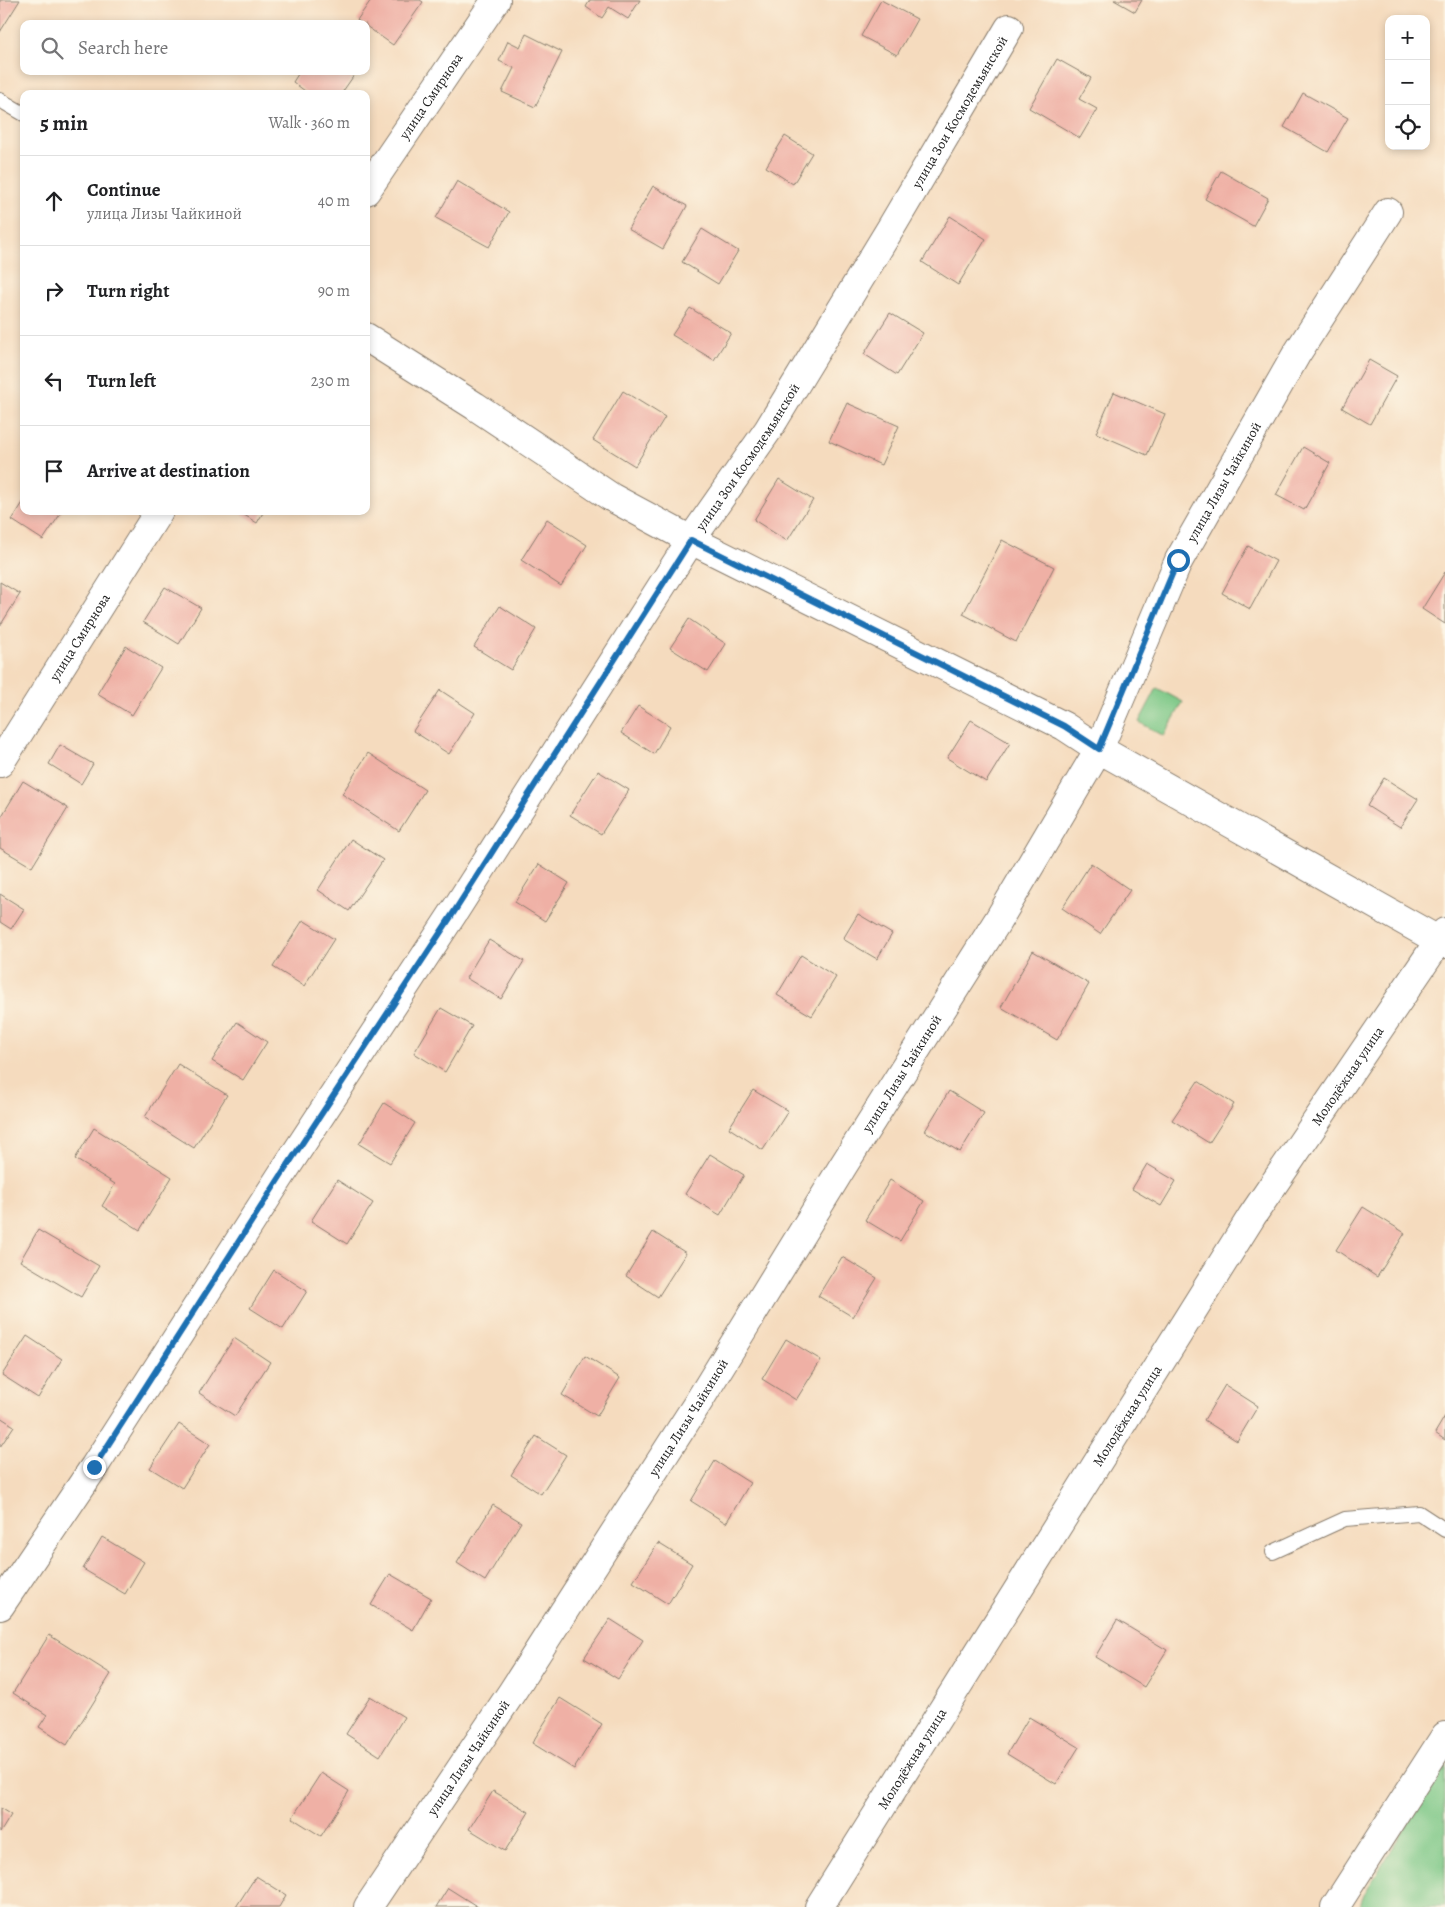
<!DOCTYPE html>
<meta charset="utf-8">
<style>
body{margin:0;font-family:Alegreya,serif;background:#f2f2f2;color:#202124}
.controls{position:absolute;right:15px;top:15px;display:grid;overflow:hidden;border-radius:10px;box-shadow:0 2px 8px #0003}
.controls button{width:45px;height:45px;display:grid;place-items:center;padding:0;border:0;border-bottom:1px solid #e0e0e0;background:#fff;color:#202124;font:25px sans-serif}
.stop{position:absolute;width:15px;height:15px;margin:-11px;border:4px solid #1f6fb2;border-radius:50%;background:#fff}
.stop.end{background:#1f6fb2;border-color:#fff;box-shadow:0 1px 5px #0008}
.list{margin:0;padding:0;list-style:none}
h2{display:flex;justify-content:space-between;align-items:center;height:65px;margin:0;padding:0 20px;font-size:21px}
h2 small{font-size:16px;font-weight:400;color:#757577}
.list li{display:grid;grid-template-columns:32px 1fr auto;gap:15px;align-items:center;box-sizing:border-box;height:90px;padding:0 20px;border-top:1px solid #e0e0e0}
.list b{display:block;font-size:19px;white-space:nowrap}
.list p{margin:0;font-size:16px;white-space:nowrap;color:#757577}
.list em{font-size:16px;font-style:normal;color:#757577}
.icon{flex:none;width:28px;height:28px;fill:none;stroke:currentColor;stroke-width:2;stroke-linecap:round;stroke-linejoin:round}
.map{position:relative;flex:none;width:1445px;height:1907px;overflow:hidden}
.search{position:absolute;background:#fff;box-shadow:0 2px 8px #0003;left:20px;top:20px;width:350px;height:55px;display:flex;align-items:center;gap:12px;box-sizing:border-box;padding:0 18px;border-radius:10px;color:#757577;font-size:19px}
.panel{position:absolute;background:#fff;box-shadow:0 2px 8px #0003;left:20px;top:90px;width:350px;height:425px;border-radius:10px}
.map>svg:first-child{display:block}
</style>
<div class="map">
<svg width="1445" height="1907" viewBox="0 0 1445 1907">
<rect width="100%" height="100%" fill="#fcf5e5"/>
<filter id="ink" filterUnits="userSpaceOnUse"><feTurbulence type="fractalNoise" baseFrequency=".02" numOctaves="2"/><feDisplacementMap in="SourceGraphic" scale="10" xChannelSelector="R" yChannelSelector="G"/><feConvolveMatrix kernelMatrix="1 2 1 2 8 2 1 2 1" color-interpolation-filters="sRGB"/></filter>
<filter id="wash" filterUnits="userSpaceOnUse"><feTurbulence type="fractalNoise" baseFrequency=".0096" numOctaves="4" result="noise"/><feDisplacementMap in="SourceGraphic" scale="20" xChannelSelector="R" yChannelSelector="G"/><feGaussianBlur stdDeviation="1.12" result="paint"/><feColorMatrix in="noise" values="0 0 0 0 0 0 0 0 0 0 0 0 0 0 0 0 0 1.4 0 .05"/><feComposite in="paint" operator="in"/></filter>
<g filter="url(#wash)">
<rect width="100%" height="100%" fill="#f5dbbe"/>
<path fill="#7cc786" stroke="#4c7251" d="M1157,688l26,14 -19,34 -25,-14z
M1445,1764v143h-86l5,-13z"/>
<g id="blocks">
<path fill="#efb0a5" d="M0,0h20l-20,32z
M371,0h49l3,2 -30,43 -27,-19v-2h-3l-6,-4z
M590,0h50l-12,19 -19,-12 -7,11 -16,-11z
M881,0l36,19 -20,36 -36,-19z
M1114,0h28l-7,12z
M526,34l36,18 -27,55 -33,-15 12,-24 -15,-7 9,-20 12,6z
M1057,59l34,19 -12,21 18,10 -17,29 -51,-30z
M300,71h57l-16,23h-32l-16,-12z
M1303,93l45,25 -20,34 -44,-25z
M785,136l27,17 -19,31 -27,-17z
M1221,171l47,27 -15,28 -48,-27z
M457,181l52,31 -20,35 -53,-29z
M653,186l34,20 -24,43 -35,-20z
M950,216l36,23 -28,46 -36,-23z
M702,229l36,22 -20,33 -36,-22z
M690,308l41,25 -17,27 -42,-25z
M890,313l33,20 -26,42 -33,-21z
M1369,360l28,16 -27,48 -28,-16z
M623,391l42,26 -30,49 -42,-26z
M1114,392l51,22 -18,41 -51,-22z
M847,403l52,23 -18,39 -52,-24z
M1303,447l27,16 -26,47 -28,-15z
M779,479l34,21 -26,41 -33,-21z
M24,501v10h35l2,2 -18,27 -31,-20z
M238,511h26l-7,12z
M547,519l40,26 -26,41 -40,-26z
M1002,540l52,27 -38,75 -53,-28z
M1248,546l28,15 -26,48 -28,-16z
M1445,572v52l-23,-15z
M0,582l20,12 -20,32z
M165,587l36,21 -22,36 -36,-22z
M500,606l36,23 -25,41 -37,-23z
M689,619l37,25 -18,28 -38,-24z
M126,646l35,22 -29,47 -35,-21z
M440,690l35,23 -26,41 -36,-23z
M638,706l32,20 -16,28 -33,-21z
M971,720l39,23 -24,39 -39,-24z
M60,745l33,19 -12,20 -32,-20z
M368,753l57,37 -26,41 -57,-37z
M598,771l31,19 -28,44 -31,-19z
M1384,778l34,21 -18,28 -33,-21z
M23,781l45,27 -36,59 -32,-19v-29z
M351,839l32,21 -34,51 -31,-21z
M1091,863l39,27 -30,44 -38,-26z
M539,864l30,19 -24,38 -30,-19z
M0,894l24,15 -13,20 -11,-7z
M858,914l34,20 -15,25 -34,-20z
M303,920l31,19 -30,47 -31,-19z
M489,940l35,21 -23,38 -35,-21z
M1033,951l56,33 -32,56 -56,-33z
M801,955l35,22 -24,39 -35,-21z
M441,1008l31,18 -27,46 -31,-19z
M237,1022l30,20 -24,38 -31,-19z
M178,1064l49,31 -33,53 -49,-31z
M1198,1081l36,23 -25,39 -37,-23z
M753,1090l35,21 -25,39 -34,-22z
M949,1091l35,22 -24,39 -35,-21z
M384,1103l31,20 -25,40 -31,-19z
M94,1128l78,49 -32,53 -38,-24 13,-22 -40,-25z
M710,1154l34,21 -24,40 -35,-21z
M1147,1164l29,17 -15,25 -29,-17z
M337,1180l36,23 -26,41 -36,-23z
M890,1180l34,21 -24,40 -35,-21z
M1363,1207l42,26 -28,44 -41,-27z
M38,1230l61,36 -18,31 -61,-36z
M653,1232l33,21 -28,44 -32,-21z
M842,1257l35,21 -24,39 -35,-21z
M274,1270l33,21 -24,38 -33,-21z
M27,1336l35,23 -24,39 -36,-23z
M234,1338l36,24 -35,54 -36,-23z
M786,1339l35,21 -25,40 -34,-21z
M585,1356l35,22 -23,38 -35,-21z
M1225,1385l33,21 -21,35 -33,-21z
M1445,1416v24l-10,-7z
M0,1417l14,9 -14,21z
M179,1424l31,20 -28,44 -32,-20z
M536,1436l30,19 -25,39 -30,-19z
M715,1461l35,22 -24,40 -35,-22z
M493,1505l28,17 -36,59 -28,-18z
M102,1537l42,25 -19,32 -42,-25z
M658,1543l34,21 -24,40 -35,-22z
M390,1574l41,24 -18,32 -42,-25z
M610,1619l33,21 -25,39 -34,-21z
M1117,1620l50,30 -23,37 -49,-30z
M49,1635l62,39 -44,71 -28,-18 8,-12 -34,-22z
M370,1696l34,21 -24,39 -34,-22z
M560,1698l42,26 -28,45 -42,-26z
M1029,1717l50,30 -23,37 -49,-30z
M321,1773l28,18 -28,45 -29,-18z
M493,1791l36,21 -24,39 -36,-22z
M0,1808l11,7 -11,18z
M256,1876l30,19 -7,12h-43z
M448,1888l30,19h-42z"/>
</g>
</g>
<g filter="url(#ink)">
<use href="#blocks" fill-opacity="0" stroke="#887c6d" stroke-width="1"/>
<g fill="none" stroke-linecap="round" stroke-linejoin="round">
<g stroke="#887c6d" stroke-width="16">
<path id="service" d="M0,100l24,14
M1273,1552l72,-33 74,-6 26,17"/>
</g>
<g stroke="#887c6d" stroke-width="30">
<g id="minor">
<path id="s1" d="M366,191l130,-191"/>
<path d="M366,337l109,69 136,91 80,43 373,186 35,23 346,195"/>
<path id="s2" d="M0,763l159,-252"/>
<path id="s3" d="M0,1606l94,-139 188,-293 172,-262 237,-372 77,-110 124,-204 117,-198"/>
<path id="s4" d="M368,1907l144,-215 187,-291 144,-235 154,-244 102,-173 80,-189 117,-205 92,-143"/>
<path id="s5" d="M819,1907l433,-691 193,-284"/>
<path d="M1335,1907l110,-171"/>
</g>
</g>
<use href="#service" stroke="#fff" stroke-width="14"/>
<use href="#minor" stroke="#fff" stroke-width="28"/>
</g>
</g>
<g fill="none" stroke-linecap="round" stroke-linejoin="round" filter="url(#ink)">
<path stroke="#1f6fb2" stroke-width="6" d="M94,1467l188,-293 172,-262 237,-372 373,186 35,23 79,-189"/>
</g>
<g text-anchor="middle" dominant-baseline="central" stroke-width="4.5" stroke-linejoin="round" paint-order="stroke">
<g font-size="14" fill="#1c1c1c" stroke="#fcf5e5">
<text stroke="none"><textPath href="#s1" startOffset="115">улица Смирнова</textPath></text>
<text stroke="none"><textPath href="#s3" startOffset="1776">улица Зои Космодемьянской</textPath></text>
<text stroke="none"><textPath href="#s3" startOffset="1371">улица Зои Космодемьянской</textPath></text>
<text stroke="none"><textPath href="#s4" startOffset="1665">улица Лизы Чайкиной</textPath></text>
<text stroke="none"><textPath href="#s2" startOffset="149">улица Смирнова</textPath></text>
<text stroke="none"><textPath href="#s4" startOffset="990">улица Лизы Чайкиной</textPath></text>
<text stroke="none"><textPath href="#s5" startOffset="985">Молодёжная улица</textPath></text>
<text stroke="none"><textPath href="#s5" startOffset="580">Молодёжная улица</textPath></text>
<text stroke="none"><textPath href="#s4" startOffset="585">улица Лизы Чайкиной</textPath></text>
<text stroke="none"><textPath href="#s4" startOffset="180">улица Лизы Чайкиной</textPath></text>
<text stroke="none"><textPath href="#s5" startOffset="175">Молодёжная улица</textPath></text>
</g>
</g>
</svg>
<div class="controls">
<button>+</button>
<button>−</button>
<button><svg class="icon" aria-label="locate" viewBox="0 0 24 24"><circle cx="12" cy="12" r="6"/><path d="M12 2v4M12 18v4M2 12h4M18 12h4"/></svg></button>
</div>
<div class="stop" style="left:1178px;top:560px"></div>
<div class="stop end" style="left:94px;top:1467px"></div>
<div class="search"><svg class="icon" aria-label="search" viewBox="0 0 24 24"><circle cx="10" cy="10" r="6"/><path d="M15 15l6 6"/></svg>Search here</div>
<section class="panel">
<h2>5 min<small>Walk · 360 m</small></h2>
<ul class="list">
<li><svg class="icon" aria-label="ahead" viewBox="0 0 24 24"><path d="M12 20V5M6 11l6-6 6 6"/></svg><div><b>Continue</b><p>улица Лизы Чайкиной</p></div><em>40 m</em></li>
<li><svg class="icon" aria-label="right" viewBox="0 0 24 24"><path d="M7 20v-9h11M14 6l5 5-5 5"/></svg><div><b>Turn right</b></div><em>90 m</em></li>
<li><svg class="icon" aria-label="left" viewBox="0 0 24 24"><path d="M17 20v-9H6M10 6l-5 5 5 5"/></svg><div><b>Turn left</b></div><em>230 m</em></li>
<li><svg class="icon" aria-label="arrive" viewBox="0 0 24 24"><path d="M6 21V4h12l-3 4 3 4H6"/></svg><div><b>Arrive at destination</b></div></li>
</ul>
</section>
</div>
